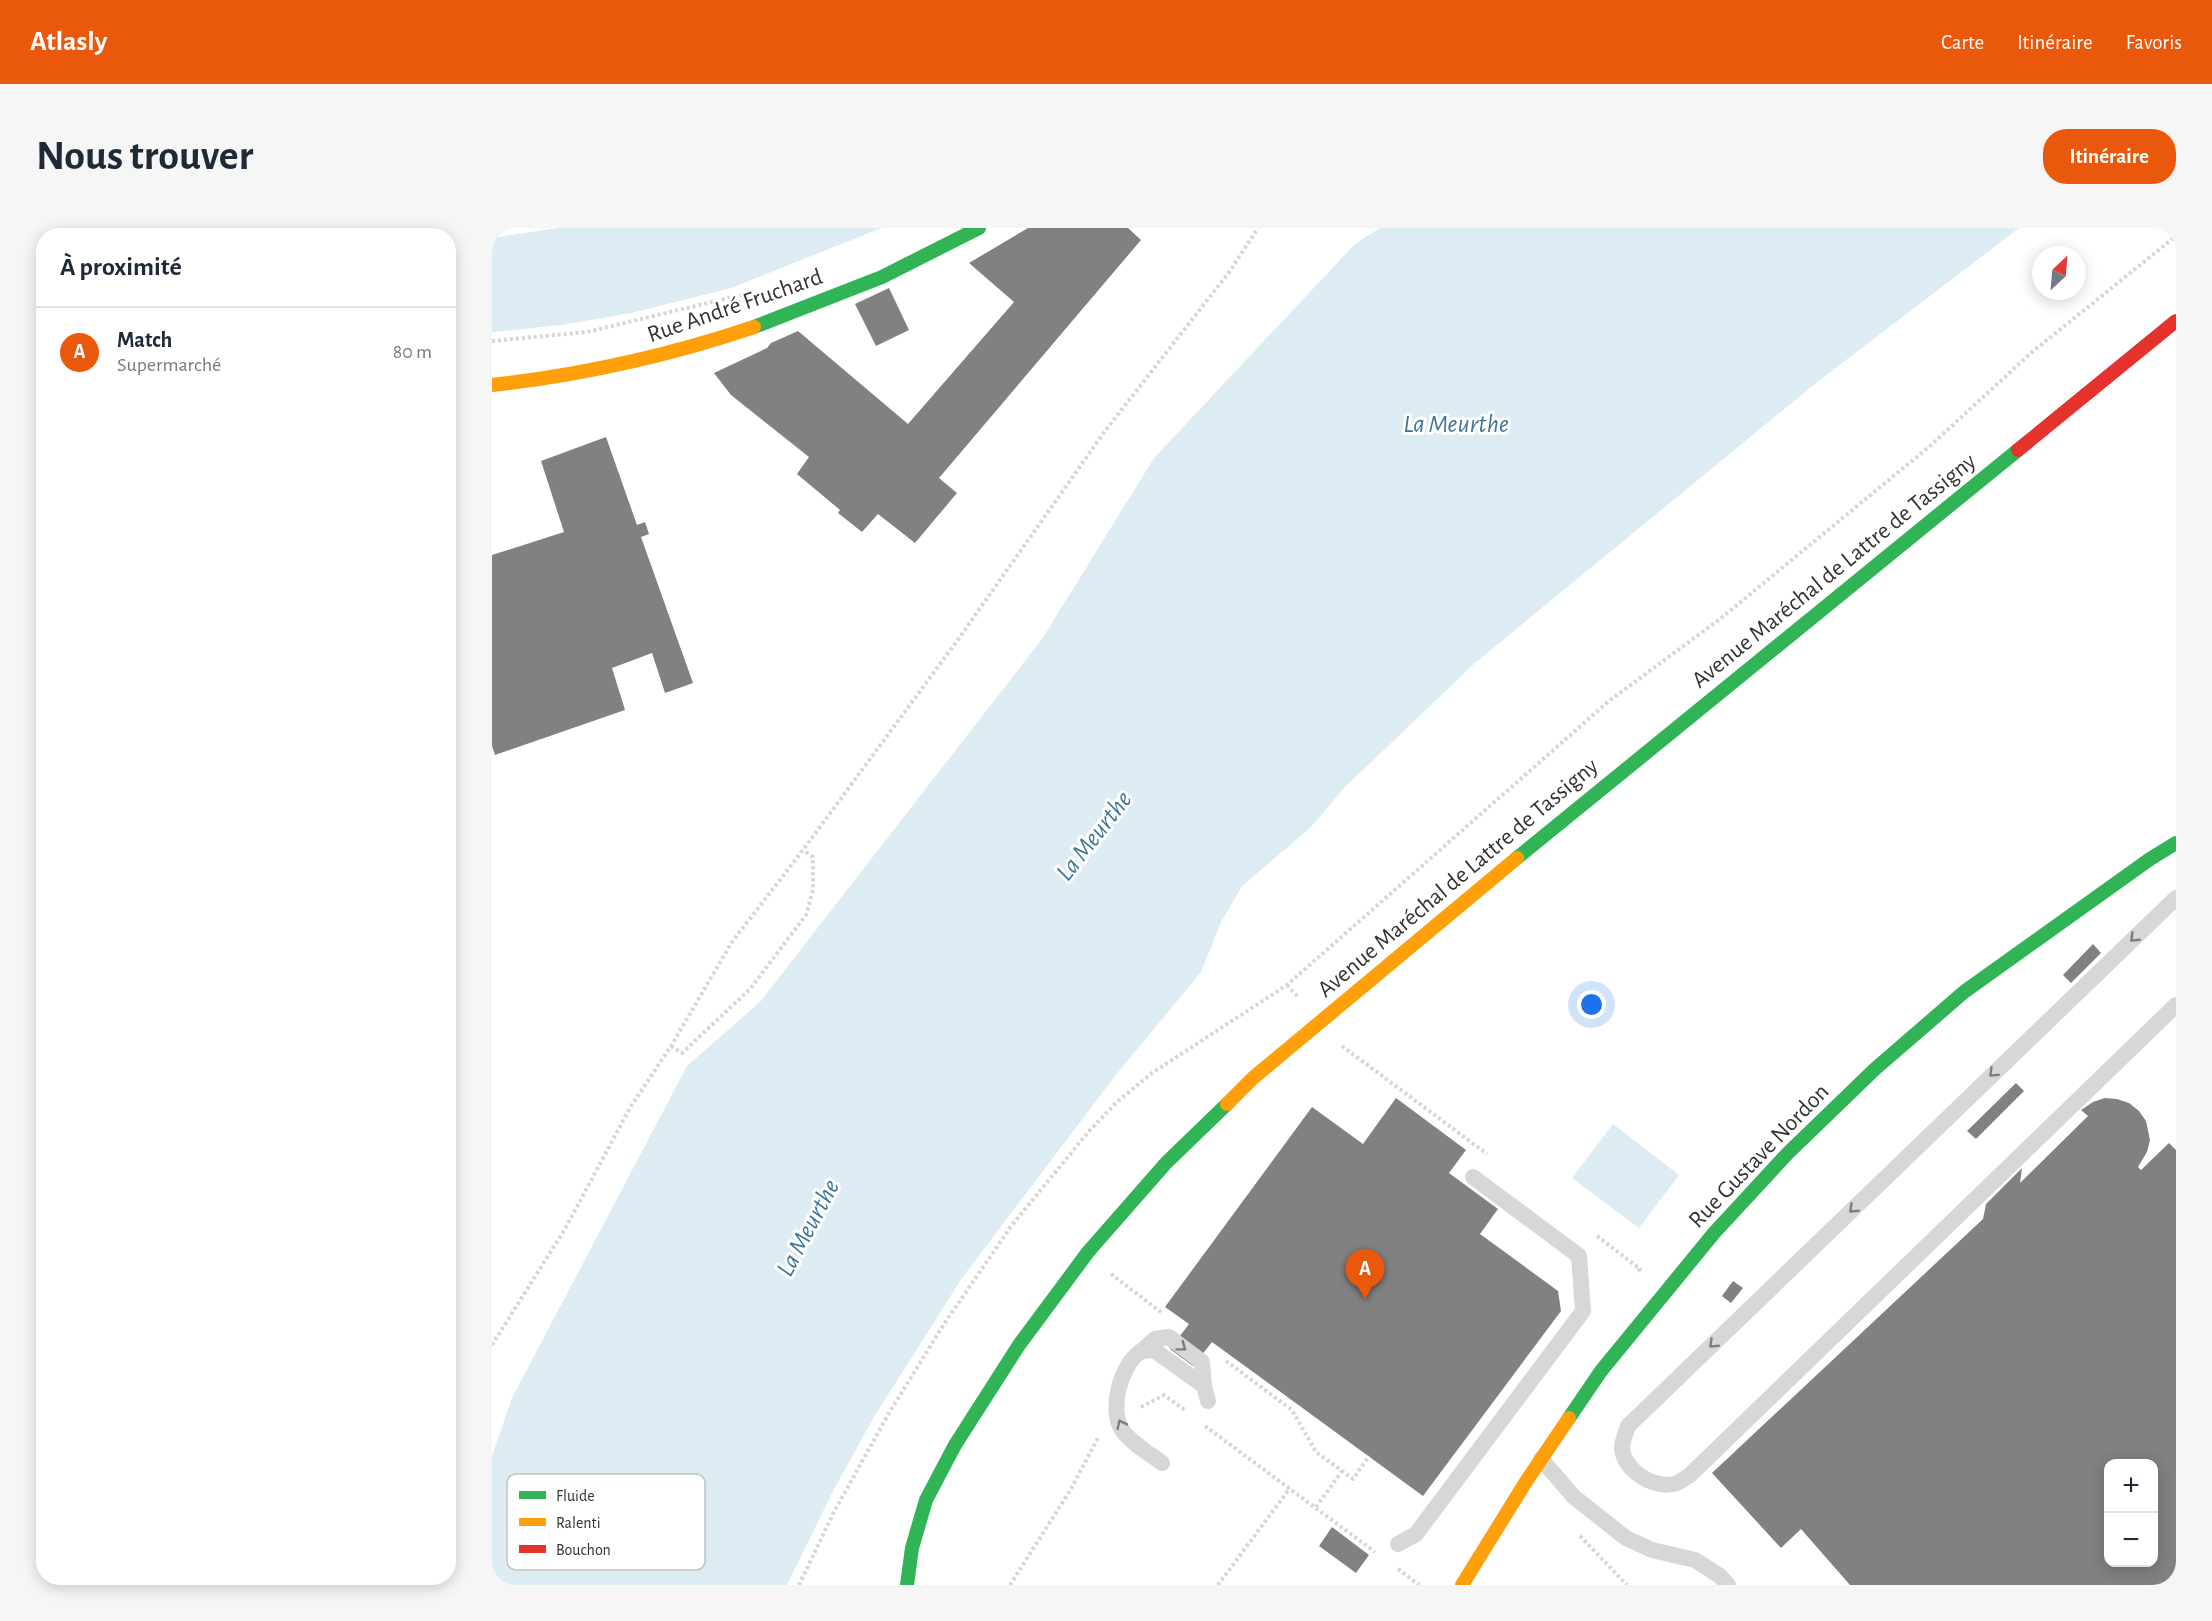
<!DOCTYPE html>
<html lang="fr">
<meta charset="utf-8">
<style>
body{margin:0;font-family:"Alegreya Sans",sans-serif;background:#f6f6f7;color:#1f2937}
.controls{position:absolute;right:18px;bottom:18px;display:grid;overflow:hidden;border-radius:12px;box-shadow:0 3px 15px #0003}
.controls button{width:54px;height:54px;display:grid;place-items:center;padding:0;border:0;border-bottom:2px solid #e0e1e3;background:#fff;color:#1f2937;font:30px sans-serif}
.compass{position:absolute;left:1540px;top:18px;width:54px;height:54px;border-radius:50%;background:#fff;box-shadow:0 3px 15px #0003;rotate:26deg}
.you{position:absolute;left:1100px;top:777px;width:21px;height:21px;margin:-15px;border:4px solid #fff;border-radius:50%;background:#1a73e8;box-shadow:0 0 0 9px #1a73e833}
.badge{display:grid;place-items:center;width:39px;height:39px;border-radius:50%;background:#ea580c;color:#fff;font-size:20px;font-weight:700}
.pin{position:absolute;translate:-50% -50px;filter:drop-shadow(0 2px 3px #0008)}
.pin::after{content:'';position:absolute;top:32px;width:21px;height:18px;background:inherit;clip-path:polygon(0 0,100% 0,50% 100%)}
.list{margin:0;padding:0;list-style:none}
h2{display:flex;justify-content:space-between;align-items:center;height:78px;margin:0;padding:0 24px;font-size:26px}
h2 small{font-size:20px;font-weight:400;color:#747a83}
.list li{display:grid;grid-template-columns:39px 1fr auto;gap:18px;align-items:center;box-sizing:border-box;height:90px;padding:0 24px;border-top:2px solid #e0e1e3}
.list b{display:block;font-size:22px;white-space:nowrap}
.list p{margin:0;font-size:20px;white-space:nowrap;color:#747a83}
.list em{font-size:20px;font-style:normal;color:#747a83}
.map{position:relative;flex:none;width:1684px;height:1357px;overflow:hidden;border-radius:24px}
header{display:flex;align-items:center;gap:36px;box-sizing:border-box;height:84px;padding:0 30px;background:#ea580c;color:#fff}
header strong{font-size:28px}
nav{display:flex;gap:33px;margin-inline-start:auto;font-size:21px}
.intro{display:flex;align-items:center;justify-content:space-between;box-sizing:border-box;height:144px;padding:0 36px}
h1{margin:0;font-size:42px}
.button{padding:15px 27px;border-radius:24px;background:#ea580c;color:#fff;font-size:21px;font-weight:700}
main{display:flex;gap:36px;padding:0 36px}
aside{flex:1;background:#fff;border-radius:24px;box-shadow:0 3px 15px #0003}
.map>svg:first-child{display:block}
</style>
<header>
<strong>Atlasly</strong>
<nav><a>Carte</a><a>Itinéraire</a><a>Favoris</a></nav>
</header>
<div class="intro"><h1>Nous trouver</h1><a class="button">Itinéraire</a></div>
<main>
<aside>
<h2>À proximité<small></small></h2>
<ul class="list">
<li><span class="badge">A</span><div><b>Match</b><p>Supermarché</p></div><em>80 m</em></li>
</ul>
</aside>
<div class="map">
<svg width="1684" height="1357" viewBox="0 0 1684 1357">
<rect width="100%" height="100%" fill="#fff"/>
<path fill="#ddebf3" d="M66,0h324l-151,60 -100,25 -70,12 -69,7v-94z
M888,0h639l-203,155 -340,279 -132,126 -34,40 -68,58 -21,36 -20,50 -86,104 -153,202 -88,139 -41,74 -46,94h-295v-129l20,-58 175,-332 73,-64 282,-363 112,-181 201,-214z
M1121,896l66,51 -40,53 -67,-50z"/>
<path fill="#818181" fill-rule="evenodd" d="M536,0h100l13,12 -202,238 18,15 -42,50 -37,-29 -16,18 -24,-19 2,-3 -43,-36 12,-17 -78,-62 -17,-22 53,-25 4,-5 27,-12 110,93 106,-122 -45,-39z
M397,60l20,42 -33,16 -21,-42z
M114,209l31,88 8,-3 4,12 -8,3 52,146 -28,10 -13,-40 -40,15 13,42 -130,45 -3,-9v-191l72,-23 -23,-71z
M1601,716l8,9 -30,30 -8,-8z
M1524,855l8,8 -48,48 -9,-8z
M904,870l70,52 -17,23 49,36 -18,25 78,57 3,20 -138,185 -211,-154 -19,24 -23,-17 19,-25 -24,-17 147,-200 51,37z
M1613,870l12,1 12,4 10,8 7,10 4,19 -3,12 -9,15 3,3 28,-27 7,7v435h-326l-49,-56 -20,19 -69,-75 271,-254 3,-15 36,-36 -2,15 68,-67 -7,-6 12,-8zM1616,1236h46v98h-46z
M1241,1053l10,7 -12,15 -9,-7z
M840,1299l37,28 -13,18 -37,-27z"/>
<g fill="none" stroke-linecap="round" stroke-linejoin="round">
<path stroke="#d6d6d6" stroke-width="4" stroke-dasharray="3 3" stroke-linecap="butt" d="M0,113l95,-9 154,-37
M795,757l12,13
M179,818l11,7 68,-64 56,-74 7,-25v-33l-10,-7
M850,818l145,108
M1105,1008l43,33 -3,3
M619,1046l51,39
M0,1117l73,-116 66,-123 40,-60 61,-104 71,-92 154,-209 148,-210 125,-160 28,-43
M734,1133l66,49 24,42 37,27 16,-23
M649,1179l23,-12 21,15
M713,1198l170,126
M824,1279l26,-36
M1088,1308l47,49
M906,1341l21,16
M307,1357l35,-73 55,-99 55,-89 68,-99 78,-95 27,-28 35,-29 135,-88 322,-284 111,-82 210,-173 101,-93 145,-117
M518,1357l61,-96 28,-53
M726,1357l72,-97"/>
<path stroke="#d7d7d7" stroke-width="16" d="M1684,670l-548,528c-2,7 -7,17 -6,24 4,21 30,38 52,34 5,-1 11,-6 16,-9l486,-470
M650,1123l13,-12 14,-2 33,25 2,24
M1049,1231l33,38 52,41 26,12 43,10 25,16 8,9
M670,1235c-13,-10 -30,-19 -40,-33 -13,-20 -2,-64 18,-78 4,-2 10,-2 14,-2l50,36 4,15
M906,1316l18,-10 167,-223 -4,-55 -106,-79"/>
<path stroke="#30b455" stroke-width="14" d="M262,99l128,-50 97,-49
M1025,630l501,-408
M1077,1190l32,-47 113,-138 74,-80 87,-84 89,-77 186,-133 26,-16
M415,1357l5,-37 14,-48 29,-55 64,-100 69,-93 78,-89 61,-59"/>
<path stroke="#ff9f0a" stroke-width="14" d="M0,157c90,-10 176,-29 262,-58
M735,876l26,-26 264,-220
M970,1357l65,-105 42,-62"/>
<path stroke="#e5322d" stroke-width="14" d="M1526,222l158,-129"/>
</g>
<defs><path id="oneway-chevron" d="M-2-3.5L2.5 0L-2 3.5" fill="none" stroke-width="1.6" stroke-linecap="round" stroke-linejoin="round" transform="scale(1.5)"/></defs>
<g stroke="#7d7d7d">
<use href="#oneway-chevron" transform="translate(1642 710) rotate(136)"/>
<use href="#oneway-chevron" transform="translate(1501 845) rotate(136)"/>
<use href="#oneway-chevron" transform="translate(1361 981) rotate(136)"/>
<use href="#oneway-chevron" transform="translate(1221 1116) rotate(136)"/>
<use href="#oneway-chevron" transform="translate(690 1119) rotate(37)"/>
<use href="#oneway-chevron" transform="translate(629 1196) rotate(-116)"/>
</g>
<g text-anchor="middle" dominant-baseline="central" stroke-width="6" stroke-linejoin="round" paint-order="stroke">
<g font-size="24" fill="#333" stroke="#fff">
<text transform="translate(243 78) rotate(-19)">Rue André Fruchard</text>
<text transform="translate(1342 343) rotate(-39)">Avenue Maréchal de Lattre de Tassigny</text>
<text transform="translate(966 650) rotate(-40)">Avenue Maréchal de Lattre de Tassigny</text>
<text transform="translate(1267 928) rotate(-46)">Rue Gustave Nordon</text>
</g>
<g font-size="26" font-style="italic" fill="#3f7597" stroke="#fff">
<text x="964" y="196">La Meurthe</text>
<text transform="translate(602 608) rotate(-52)">La Meurthe</text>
<text transform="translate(316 1000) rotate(-62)">La Meurthe</text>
</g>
</g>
<rect x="15" y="1246" width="198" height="96" rx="9" fill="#fff" stroke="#c2c2c2" stroke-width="1.5"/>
<rect x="27" y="1263" width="27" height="8" fill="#30b455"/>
<rect x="27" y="1290" width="27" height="8" fill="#ff9f0a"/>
<rect x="27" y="1317" width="27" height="8" fill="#e5322d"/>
<g font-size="16" fill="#333">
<text x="64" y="1273">Fluide</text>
<text x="64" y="1300">Ralenti</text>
<text x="64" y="1327">Bouchon</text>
</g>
</svg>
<div class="controls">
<button>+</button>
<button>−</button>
</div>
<svg class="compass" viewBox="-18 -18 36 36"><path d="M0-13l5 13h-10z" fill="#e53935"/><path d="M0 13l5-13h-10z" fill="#747a83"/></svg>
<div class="you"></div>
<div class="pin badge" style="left:873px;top:1071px">A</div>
</div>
</main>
